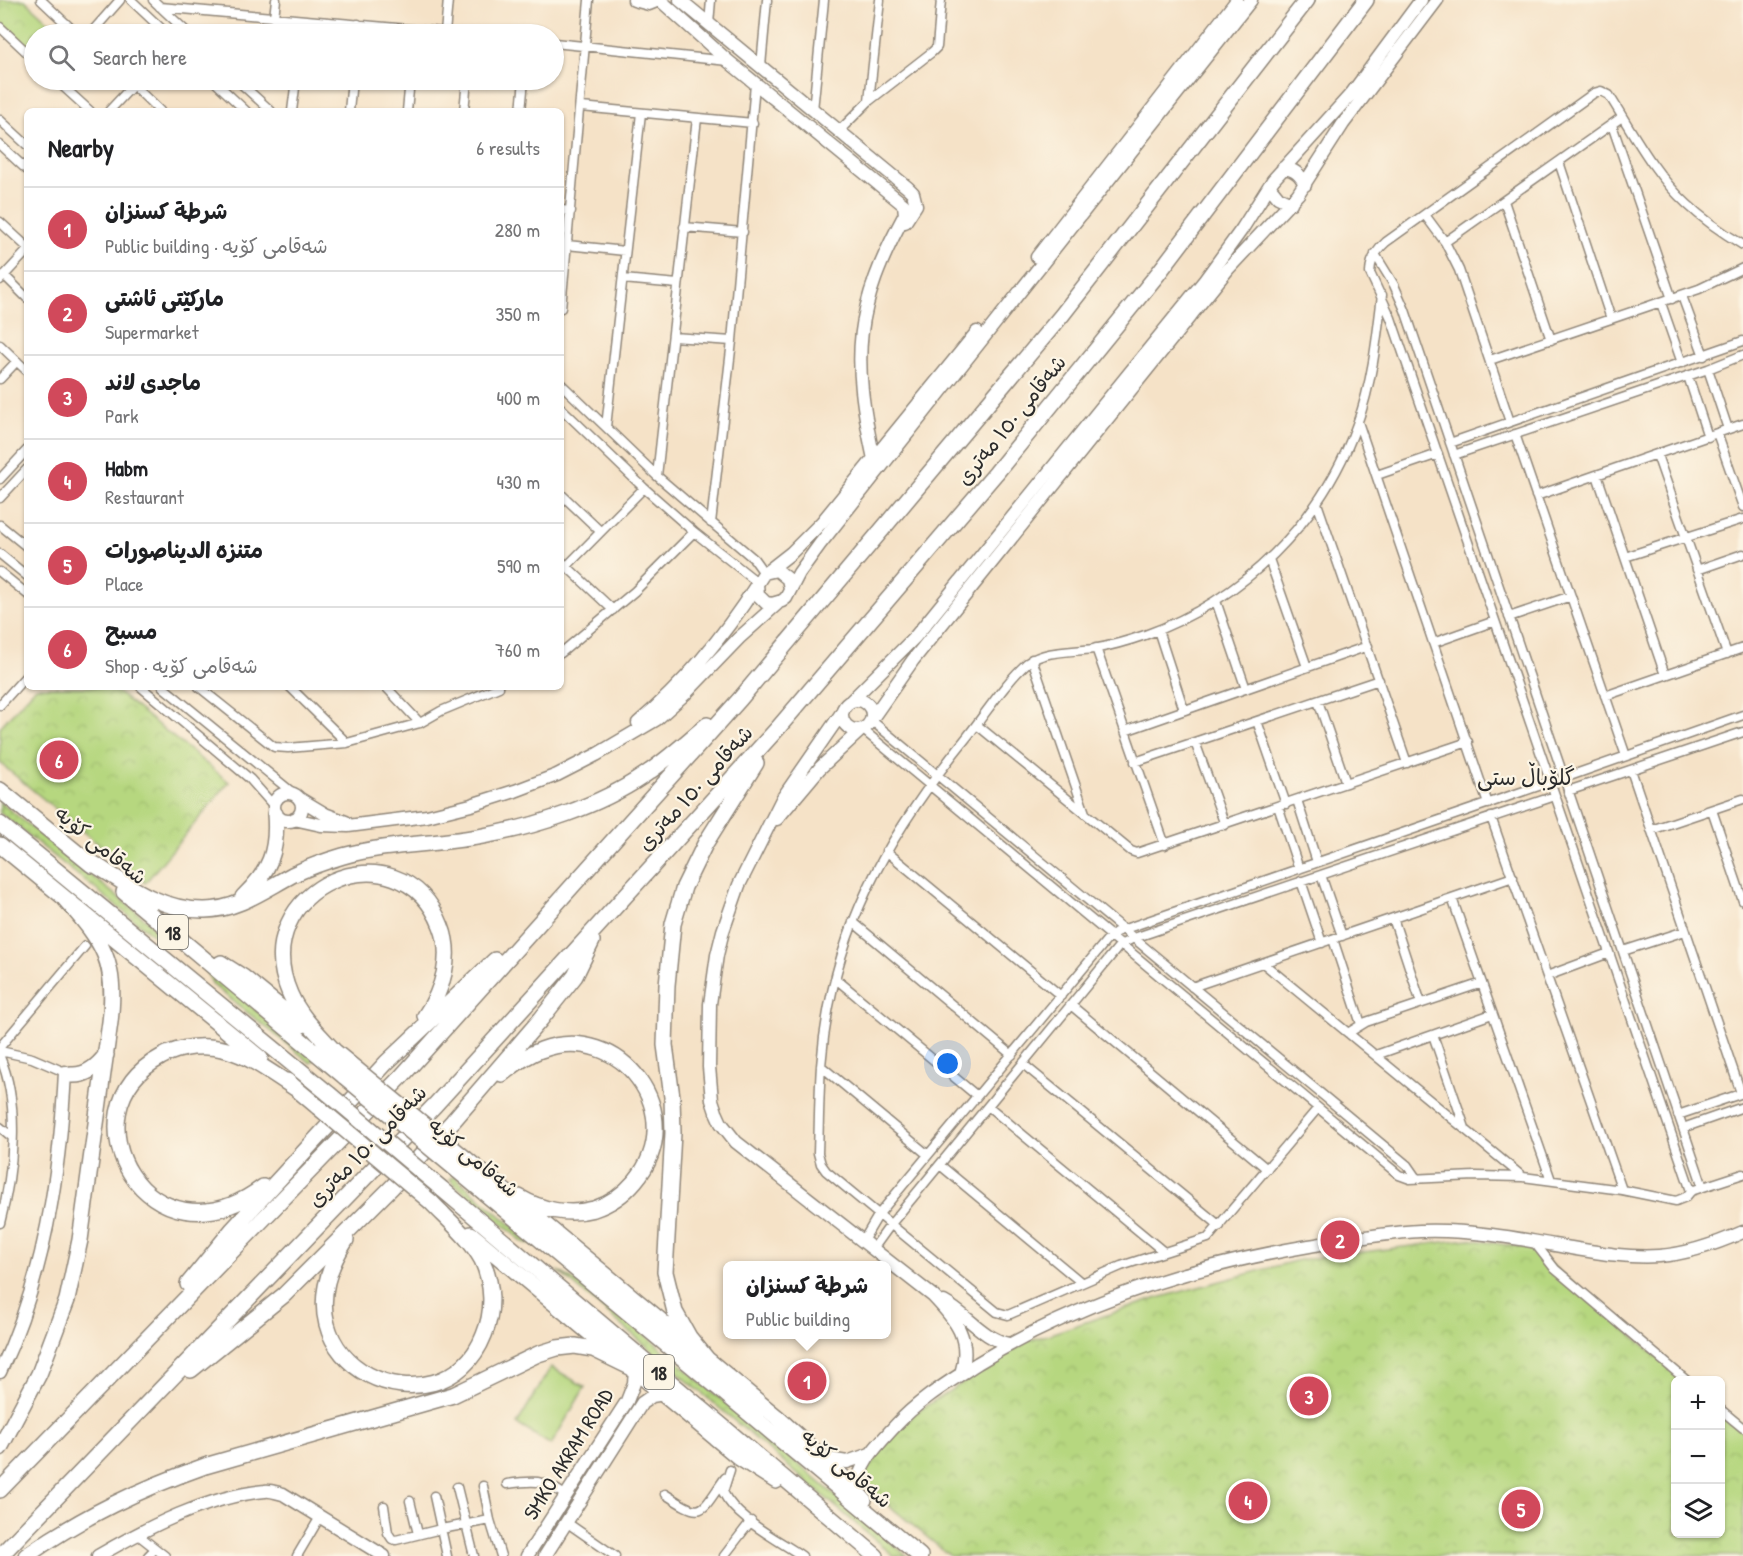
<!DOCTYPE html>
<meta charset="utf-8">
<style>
body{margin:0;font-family:"Patrick Hand","Playpen Sans Arabic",sans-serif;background:#f2f2f2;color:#202124}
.controls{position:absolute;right:18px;bottom:18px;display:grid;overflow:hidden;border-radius:9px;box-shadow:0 2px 4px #0004}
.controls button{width:54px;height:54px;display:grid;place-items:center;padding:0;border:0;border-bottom:2px solid #e0e0e0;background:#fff;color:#202124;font:30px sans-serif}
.you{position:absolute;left:948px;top:1064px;width:21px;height:21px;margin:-15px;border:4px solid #fff;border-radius:50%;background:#1a73e8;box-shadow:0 0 0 9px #1a73e833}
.badge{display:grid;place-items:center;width:39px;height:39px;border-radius:50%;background:#d1495b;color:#fff;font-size:20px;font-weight:700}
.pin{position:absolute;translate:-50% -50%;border:3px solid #fff;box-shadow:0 2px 6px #0006}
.popup{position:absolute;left:723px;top:1261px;width:168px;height:78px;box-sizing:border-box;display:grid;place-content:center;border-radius:9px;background:#fff;filter:drop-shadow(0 2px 4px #0005);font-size:20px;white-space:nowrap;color:#757577}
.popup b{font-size:22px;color:#202124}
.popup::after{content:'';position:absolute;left:50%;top:100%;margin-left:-12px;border:12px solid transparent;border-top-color:#fff}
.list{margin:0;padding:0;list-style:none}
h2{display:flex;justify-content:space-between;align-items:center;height:78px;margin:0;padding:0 24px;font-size:26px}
h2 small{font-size:20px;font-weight:400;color:#757577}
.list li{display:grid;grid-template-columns:39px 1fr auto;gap:18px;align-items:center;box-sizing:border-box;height:84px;padding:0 24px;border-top:2px solid #e0e0e0}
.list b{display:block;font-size:22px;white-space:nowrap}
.list p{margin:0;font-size:20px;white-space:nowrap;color:#757577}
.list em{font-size:20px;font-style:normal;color:#757577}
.icon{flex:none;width:33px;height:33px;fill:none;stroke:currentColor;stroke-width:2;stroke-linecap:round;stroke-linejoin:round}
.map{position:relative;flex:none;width:1743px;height:1556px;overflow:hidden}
.search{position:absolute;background:#fff;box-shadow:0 2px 4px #0004;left:24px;top:24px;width:540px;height:66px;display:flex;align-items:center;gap:15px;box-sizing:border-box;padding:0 21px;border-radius:33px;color:#757577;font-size:22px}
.panel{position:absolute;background:#fff;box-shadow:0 2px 4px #0004;left:24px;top:108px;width:540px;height:582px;border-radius:9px}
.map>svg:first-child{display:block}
</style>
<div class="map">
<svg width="1743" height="1556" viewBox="0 0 1743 1556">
<defs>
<pattern id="grass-dots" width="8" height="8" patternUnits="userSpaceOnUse" patternTransform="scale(1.5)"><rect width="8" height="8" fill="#b6d77f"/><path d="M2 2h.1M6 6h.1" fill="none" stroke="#9db96e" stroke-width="1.8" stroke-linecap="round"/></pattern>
<pattern id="park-crowns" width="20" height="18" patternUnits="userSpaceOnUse" patternTransform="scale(1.5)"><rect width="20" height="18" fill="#b6d77f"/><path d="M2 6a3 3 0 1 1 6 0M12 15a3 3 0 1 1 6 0" fill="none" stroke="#9db96e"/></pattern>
</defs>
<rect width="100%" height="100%" fill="#fcf5e5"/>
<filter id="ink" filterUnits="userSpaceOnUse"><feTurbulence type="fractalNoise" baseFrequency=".0167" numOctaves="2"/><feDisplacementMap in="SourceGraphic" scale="12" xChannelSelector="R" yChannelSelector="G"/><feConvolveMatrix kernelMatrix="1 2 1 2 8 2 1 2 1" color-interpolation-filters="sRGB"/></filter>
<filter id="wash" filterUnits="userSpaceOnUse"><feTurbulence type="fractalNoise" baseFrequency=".008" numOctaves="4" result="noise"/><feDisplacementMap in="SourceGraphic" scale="24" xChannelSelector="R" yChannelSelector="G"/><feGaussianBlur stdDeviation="1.35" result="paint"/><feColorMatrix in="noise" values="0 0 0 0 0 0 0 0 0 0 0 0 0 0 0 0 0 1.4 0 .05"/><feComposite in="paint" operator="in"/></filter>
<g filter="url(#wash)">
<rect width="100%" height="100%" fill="#f5e2c7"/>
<path fill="url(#grass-dots)" stroke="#708155" stroke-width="1.5" d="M0,802l150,121 18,24 -168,-134z
M204,967l111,92 -4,4 -98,-78z
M454,1176l81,69 -12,-3 -73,-62z"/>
<path fill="url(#park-crowns)" stroke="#708155" stroke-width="1.5" d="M0,0h25l37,34h-28v21l-34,-33z
M36,687h75l118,95 -84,101 -145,-120v-36z
M1468,1239l65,10 151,131h-8v154h44l1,-122 22,19v125h-793l-81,-67 -5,-20 51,-56 111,-71 132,-44 141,-38z
M558,1271l27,16 26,19 296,250h-13z"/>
<path fill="#b6d77f" stroke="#708155" stroke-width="1.5" d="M551,1367l34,20 -34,58 -34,-21z"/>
</g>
<g filter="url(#ink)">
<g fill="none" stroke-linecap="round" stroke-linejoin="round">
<g stroke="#908679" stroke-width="11">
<path id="street" d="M41,0l36,34
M131,0l36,34
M153,0l36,34
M160,7l305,27
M274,17l2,-17
M709,24l2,-24
M0,27l34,32
M445,33l3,-33
M90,34l30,-34
M300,34l2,-14
M357,34l1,-10
M554,43l174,18
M761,66l6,-66
M56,80l34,31
M213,80l33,31
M237,80l34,31
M133,85l27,26
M869,101l11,-101
M581,107l172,16
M813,110l11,-110
M109,111l29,-31
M292,111l4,-31
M349,111l3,-31
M407,111l3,-31
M464,111l3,-31
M521,111l3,-31
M0,120l27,25
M1612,125l60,174
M839,131l30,-30 63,-49 5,-5 4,-47
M0,145l27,25
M1559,162l52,157
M1504,201l47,139
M561,210l10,1
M1425,215l20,27 14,28 51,152
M0,222l27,25
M684,227l59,5
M1445,242l177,-125
M567,245l58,6
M1375,254l19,31 11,25 298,877
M4,275l23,23
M623,279l55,5
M0,280l27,-29
M1682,296l22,60
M1661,303l21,60
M561,308l28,-308
M673,337l59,4
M0,345l27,26
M1490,360l209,-71 44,-21
M1708,369l20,60
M1688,376l20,61
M0,379l17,-18
M561,384l96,92 97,83 10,14
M561,408l83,80 50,44 63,50
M1358,422l130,382
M606,427l35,-314
M1717,433l26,74
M1515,434l111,322
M1450,443l293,-102
M1454,455l254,-86 35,-14
M1657,455l70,199
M1377,475l61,-21
M1597,475l68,200
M657,476l40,-358
M0,479l27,-29
M561,494l39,37
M1536,496l207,-72
M0,498l27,-29
M1317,503l90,260
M711,523l21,-182 23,-257
M0,525l27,22
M0,554l27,22
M1625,557l118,-38
M1269,559l38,108
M561,561l52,49
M567,566l77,-78
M1697,570l46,-16
M0,572l27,22
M1216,601l30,88
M1509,617l62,-21
M1158,630l26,80
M1433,643l62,-22
M1096,648l69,197
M561,653l74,-62 59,-59
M1032,659l53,154
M141,687l109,92 23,26
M163,687l130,106
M199,687l75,60 14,1 59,-5 73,-20 21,-12 58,-24
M290,687l57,56
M386,687l34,36
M1605,696l138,-48
M1318,701l28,82
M0,705l27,-30
M871,720l536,445 9,13
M1257,721l29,83
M977,725l154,126 6,2 331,-111
M862,729l537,446 11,4 65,-3 48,1 99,13 54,11 10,-4 5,-6 52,-17
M1125,731l243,-85
M1195,742l30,83
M1135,762l244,-82
M1631,770l110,323
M1564,778l179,-63
M1568,791l175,-59
M1297,800l20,62
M1278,806l21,63
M1712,810l31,91
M1491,817l131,373
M1651,830l92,-31
M886,851l175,145
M1321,875l21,61
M1301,881l21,62
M1452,898l99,282
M1393,918l28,85
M853,922l159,133
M1333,939l28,85
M1623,951l62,-20
M1263,963l260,214
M1547,976l62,-23
M836,979l141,117
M1192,987l321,-110
M1072,1006l195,163
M1348,1033l18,-11 116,-39
M1433,1035l32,93
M0,1047l85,-101
M0,1051l32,7 35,15
M1376,1055l116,-41
M0,1057c21,48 13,117 0,166
M1023,1064l197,162
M821,1066l107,89
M988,1106l176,146
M1318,1108l-110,130 -87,28 -113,49 -11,-3 -171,-141 -5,-7 -3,-11c1,-29 1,-58 3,-87 10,-132 64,-228 146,-329 19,-24 37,-53 60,-74 19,-13 44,-11 66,-14 17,-3 35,-8 52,-14 98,-35 177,-113 212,-211 15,-40 20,-86 25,-129
M1678,1115l65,-22
M0,1127l12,10
M1683,1128l60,-21
M940,1165l142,118
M1691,1191l-300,-873 -21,-45c0,-13 7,-23 16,-31l208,-149 7,-2 8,4c24,38 45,79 78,109 17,16 36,29 56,41
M863,1241l16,-27 227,-273 10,-9 434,-150
M1534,1242l21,27 131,111
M873,1249l18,-25 229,-279 14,-7 421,-142
M1720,1409l23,19
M730,1470l-7,22c13,27 54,47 79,64
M507,1484c27,-4 35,-5 58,11
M483,1486l7,34 11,36
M457,1487l17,69
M665,1494c39,25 34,21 60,-16
M434,1496l13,60
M410,1501l8,33
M384,1506l4,27 4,6 4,1 45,-11 49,-9
M566,1522l49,34
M137,1534l28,22
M148,1556l7,-7
M297,1556l23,-39
M724,1556l27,-35"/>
</g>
<g stroke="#908679" stroke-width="15">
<path id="secondary" d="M634,0l15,4 10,-4
M660,0l68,61 176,144 1,9c-51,95 -54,141 -31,245
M680,0l228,188 5,5 3,12 -11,17
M1283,168c12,1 18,7 22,17
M1269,186l9,11 13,6
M1037,257l200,-257
M768,571l23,-18 31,-31 155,-190
M790,588l-2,-9 -11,-9 -13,3 -7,11 1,11 8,8 6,1 10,-3 4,-3 13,-25 21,-29 431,-544
M842 715a15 15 0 1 1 30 0a15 15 0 1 1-30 0Z
M850,702l65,-65 290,-357 37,-51 31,-49 79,-87 69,-93
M843,711l-61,88 -43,86 -16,46 -6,24 -7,49 -1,63 3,33 4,12 5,11 15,19 197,154c23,24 39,43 28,78
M871,720l42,-60 315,-391 70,-75 45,-70 94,-124
M638,723c47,-40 86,-87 119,-139
M274 807a14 14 0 1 1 28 0a14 14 0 1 1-28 0Z
M300,799l25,15 21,8
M294,819l27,6 27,1 79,-10 44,-11 44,-14 42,-16 39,-20 61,-36 28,-25 54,-56 38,-34
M777,819l43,-51 42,-39
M944,1302c24,13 38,36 65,42
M0,1372c44,-93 60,-198 65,-300
M823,1458l24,4 23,-8
M856,1490c3,-28 22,-45 40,-65 24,-26 53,-43 82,-62 101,-62 214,-97 331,-117 37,-6 73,-13 111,-15 51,-2 101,8 151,17 29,5 58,10 88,8 29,-2 57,-12 84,-24
M98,1556c48,-28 110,-60 167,-65 6,-1 12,2 18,3l101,62
M527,1556l100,-155 7,-18 1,-12
M545,1556l97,-153 10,-7 12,-2"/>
</g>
<g stroke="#908679" stroke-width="18">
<path id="highway" d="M0,790l92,75
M0,824l329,270
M0,845l260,213
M86,859c38,23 72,52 119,51 32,0 59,-20 87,-35 17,-8 34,-14 51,-19 46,-13 93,-11 140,-20 52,-9 116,-30 160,-60 23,-15 43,-34 64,-51
M124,892l221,185
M243,897c27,-26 35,-46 32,-83
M221,963l22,14 59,48
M328,1046l28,23
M335,1052c-16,-18 -35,-35 -45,-58 -46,-106 110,-173 151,-68 12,30 2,64 -16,90
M502,1074c12,-9 24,-19 39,-24 80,-30 150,65 94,131 -11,13 -25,23 -41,28 -26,7 -53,1 -75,-12
M71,1075c14,1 26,-8 35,-20
M287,1081l31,26
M466,1159l312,259 62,56 24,26
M457,1170l463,386
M263,1187c-114,85 -203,-75 -102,-130 19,-11 45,-13 66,-7 25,7 47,25 68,38
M442,1189l434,367
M471,1234l270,225 35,22
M346,1240c-83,128 97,200 138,95 10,-24 9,-51 -2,-75 -12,-22 -34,-40 -51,-58
M188,1284l45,-55 153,-166 109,-103
M711,1364l-22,-27 -14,-25 -10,-40 8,-139 -1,-36 -7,-52 2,-60 6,-61 11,-37 21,-43 51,-81
M191,1370l93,-75 108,-108 61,-66 88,-102 34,-43 17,-35
M0,1448l39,-74 28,-74 13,-60 30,-218c7,-60 -6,-79 -45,-123
M0,1490l401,-413 339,-378 322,-384 245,-315
M0,1556l435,-451 343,-377 218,-255 161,-198 209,-275
M26,1556c57,-40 114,-67 179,-90l248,-71 85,-41 19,-6 18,-2 18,3 39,19"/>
</g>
<use href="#street" stroke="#fff" stroke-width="8"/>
<use href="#secondary" stroke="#fff" stroke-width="12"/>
<use href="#highway" stroke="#fff" stroke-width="15"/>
<g stroke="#908679" stroke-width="18" stroke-linecap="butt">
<path id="highway-bridge" d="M356,1069l110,90
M345,1077l112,93
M329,1094l113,95
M318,1107l113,95"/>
</g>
<use href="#highway-bridge" stroke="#fff" stroke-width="15"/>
</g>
</g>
<g text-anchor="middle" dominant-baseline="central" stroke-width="4.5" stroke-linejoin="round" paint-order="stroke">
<g fill="#fcf5e5" stroke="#6a6863" stroke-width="1.5">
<rect x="158" y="915" width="30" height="34" rx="4.5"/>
<rect x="644" y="1355" width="30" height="34" rx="4.5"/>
</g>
<g font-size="20" font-weight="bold" fill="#2b2b2b">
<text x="173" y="932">18</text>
<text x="659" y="1372">18</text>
</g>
<g font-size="21" fill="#2b2b2b" stroke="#fcf5e5">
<text transform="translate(1011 420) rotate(-51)">شەقامی ١٥٠ مەتری</text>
<text transform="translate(695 788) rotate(-48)">شەقامی ١٥٠ مەتری</text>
<text transform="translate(101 845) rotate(39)">شەقامی کۆیە</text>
<text transform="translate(367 1146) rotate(-46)">شەقامی ١٥٠ مەتری</text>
<text transform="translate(474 1157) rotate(40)">شەقامی کۆیە</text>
<text transform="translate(568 1454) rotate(-58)">SMKO AKRAM ROAD</text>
<text transform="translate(847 1468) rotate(40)">شەقامی کۆیە</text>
</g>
<g font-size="22" fill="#2b2b2b" stroke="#fcf5e5">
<text x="1526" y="777">گلۆباڵ ستی</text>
</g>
</g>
</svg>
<div class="controls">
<button>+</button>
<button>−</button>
<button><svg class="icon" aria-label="layers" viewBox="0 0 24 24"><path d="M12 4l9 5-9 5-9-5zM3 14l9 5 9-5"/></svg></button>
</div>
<div class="you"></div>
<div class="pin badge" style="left:807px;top:1381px">1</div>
<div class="popup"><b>شرطة كسنزان</b>Public building</div>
<div class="pin badge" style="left:1340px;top:1240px">2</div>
<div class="pin badge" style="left:1309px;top:1396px">3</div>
<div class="pin badge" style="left:1248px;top:1501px">4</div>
<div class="pin badge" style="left:1521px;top:1509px">5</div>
<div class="pin badge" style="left:59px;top:760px">6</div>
<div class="search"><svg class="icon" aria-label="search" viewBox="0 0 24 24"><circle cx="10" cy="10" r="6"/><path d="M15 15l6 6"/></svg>Search here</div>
<section class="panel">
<h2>Nearby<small>6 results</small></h2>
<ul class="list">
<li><span class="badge">1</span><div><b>شرطة كسنزان</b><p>Public building · شەقامی کۆیە</p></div><em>280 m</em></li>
<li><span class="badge">2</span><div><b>مارکێتی ئاشتی</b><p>Supermarket</p></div><em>350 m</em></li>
<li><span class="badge">3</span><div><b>ماجدی لاند</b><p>Park</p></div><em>400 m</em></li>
<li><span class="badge">4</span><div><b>Habm</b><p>Restaurant</p></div><em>430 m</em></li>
<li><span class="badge">5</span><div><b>متنزه الديناصورات</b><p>Place</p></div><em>590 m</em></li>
<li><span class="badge">6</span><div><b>مسبح</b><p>Shop · شەقامی کۆیە</p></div><em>760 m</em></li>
</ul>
</section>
</div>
